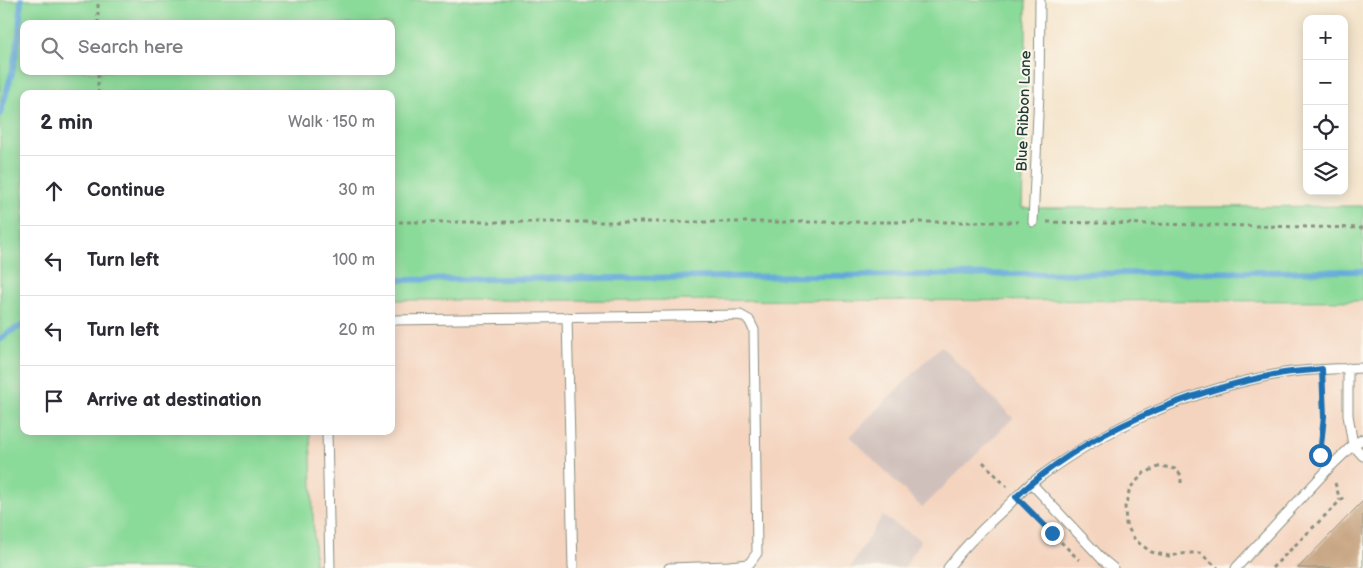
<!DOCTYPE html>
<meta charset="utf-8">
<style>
body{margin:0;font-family:"Balsamiq Sans",sans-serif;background:#f7f7f7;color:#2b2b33}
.controls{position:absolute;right:15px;top:15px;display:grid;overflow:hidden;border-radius:10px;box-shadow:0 2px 12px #0003}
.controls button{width:45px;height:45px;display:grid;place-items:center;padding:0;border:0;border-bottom:1px solid #e1e1e2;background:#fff;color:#2b2b33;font:25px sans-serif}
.stop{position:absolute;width:15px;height:15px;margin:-11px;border:4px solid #1f6fb2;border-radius:50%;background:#fff}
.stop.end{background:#1f6fb2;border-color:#fff;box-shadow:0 1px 5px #0008}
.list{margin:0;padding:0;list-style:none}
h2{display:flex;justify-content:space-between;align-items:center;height:65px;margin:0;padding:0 20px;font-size:21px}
h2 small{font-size:16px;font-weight:400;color:#7c7c81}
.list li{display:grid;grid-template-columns:32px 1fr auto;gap:15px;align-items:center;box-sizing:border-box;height:70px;padding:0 20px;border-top:1px solid #e1e1e2}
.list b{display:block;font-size:19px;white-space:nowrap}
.list em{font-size:16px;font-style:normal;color:#7c7c81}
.icon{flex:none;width:28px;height:28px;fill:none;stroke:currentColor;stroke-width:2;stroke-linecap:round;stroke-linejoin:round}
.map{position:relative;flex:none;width:1363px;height:568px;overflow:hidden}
.search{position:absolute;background:#fff;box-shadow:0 2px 12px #0003;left:20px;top:20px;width:375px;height:55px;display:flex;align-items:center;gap:12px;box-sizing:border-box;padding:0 18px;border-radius:10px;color:#7c7c81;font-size:19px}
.panel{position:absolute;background:#fff;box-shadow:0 2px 12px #0003;left:20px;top:90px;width:375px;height:345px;border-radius:10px}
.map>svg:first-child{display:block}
</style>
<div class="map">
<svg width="1363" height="568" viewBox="0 0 1363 568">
<rect width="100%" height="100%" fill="#fbf7ec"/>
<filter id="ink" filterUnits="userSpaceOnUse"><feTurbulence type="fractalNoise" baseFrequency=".02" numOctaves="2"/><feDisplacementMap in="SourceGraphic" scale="10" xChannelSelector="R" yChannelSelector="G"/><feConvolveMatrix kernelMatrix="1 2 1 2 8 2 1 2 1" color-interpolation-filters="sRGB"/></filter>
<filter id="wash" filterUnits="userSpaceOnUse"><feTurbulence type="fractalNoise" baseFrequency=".0096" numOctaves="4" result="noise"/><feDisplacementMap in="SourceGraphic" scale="20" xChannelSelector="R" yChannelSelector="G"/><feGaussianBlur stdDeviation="1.12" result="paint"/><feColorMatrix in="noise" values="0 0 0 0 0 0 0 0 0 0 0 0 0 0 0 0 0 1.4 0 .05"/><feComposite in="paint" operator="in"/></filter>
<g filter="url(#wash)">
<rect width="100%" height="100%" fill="#f4e4cb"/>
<path fill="#f4d4bf" d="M391,300l972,3v265h-1048l-5,-137h81z"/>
<path fill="#d0c0bb" d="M941,346l72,72 -91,90 -72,-72z
M882,516l39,24 -17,28h-54z"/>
<path fill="#8ada99" stroke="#548c66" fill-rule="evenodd" d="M0,0h1026v79l-4,129 341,-2v95l-972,-1v-206h-367v337h286l5,137h-315zM24,24h367v47h-367z"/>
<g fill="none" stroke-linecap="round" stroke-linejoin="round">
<path stroke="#62a9d9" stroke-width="6" d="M0,114l12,-41 7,-39 2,-34
M391,280l972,-9
M0,340l9,-8 15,-7"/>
</g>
<g id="blocks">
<path fill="#c5a17e" d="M1363,501v67h-65l59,-61z"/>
</g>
</g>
<g filter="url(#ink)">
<use href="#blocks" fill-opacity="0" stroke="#8a9080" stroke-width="1"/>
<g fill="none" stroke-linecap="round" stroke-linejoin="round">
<g stroke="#8a9080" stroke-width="11">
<path id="lane" d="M1033,222l6,-129 1,-93
M567,317l6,251
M391,320l349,-5 9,5 5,10 3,223 -8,11 -20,2 -60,2
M1348,368v47l5,30 10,11
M327,431l3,137
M1031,483l71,76 11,9
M948,568c15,-20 33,-38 52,-55 11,-10 21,-22 33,-31 73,-56 160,-93 251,-109 26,-4 53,-4 79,-5
M1236,568l94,-101 23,-22 10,-6"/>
</g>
<path stroke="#8a9080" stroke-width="3" stroke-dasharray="4 4" stroke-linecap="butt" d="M98,24v-24
M98,94v-23
M391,222h627
M1047,222l316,6
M1321,456l3,-40 -1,-31
M983,462l24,25
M1181,483v-8l-6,-6 -14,-3 -17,7 -14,15 -5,19 1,17 9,16 16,12 18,4 19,-3h12l18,15
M1335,483l5,17
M1027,508l52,52
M1272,568l73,-72"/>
<use href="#lane" stroke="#fff" stroke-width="9"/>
</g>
</g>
<g fill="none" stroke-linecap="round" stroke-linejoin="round" filter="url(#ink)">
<path stroke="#1f6fb2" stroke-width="6" d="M1052,533l-36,-36c70,-66 174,-107 268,-124 12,-2 25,-2 38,-4l2,47 -4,39"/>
</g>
<g text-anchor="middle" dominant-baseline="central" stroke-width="4" stroke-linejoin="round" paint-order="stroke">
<g font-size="15" fill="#1f3d34" stroke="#fbf7ec">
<text transform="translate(1024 111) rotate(-88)">Blue Ribbon Lane</text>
</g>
</g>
</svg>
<div class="controls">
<button>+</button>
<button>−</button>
<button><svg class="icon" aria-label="locate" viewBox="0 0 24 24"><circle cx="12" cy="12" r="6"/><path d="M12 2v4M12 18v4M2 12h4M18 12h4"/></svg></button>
<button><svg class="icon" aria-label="layers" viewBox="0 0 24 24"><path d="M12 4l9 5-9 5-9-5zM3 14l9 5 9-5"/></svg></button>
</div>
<div class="stop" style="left:1320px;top:455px"></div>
<div class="stop end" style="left:1052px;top:533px"></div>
<div class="search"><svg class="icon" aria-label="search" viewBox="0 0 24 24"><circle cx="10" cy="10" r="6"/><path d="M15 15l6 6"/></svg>Search here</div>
<section class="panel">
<h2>2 min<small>Walk · 150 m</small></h2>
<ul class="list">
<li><svg class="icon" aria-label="ahead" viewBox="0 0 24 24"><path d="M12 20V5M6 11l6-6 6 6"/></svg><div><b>Continue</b></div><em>30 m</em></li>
<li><svg class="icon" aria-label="left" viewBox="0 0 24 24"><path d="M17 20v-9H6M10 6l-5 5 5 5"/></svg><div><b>Turn left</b></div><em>100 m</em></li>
<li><svg class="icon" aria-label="left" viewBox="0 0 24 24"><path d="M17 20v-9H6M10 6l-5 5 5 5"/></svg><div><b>Turn left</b></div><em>20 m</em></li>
<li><svg class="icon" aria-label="arrive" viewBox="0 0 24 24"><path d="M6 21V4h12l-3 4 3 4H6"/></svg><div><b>Arrive at destination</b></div></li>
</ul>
</section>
</div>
